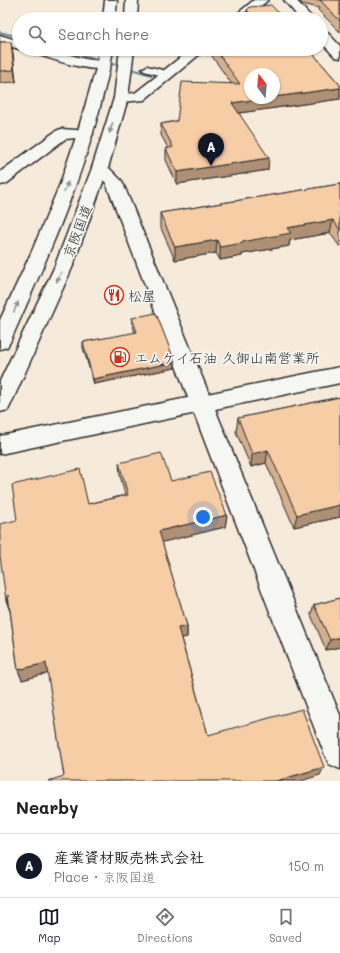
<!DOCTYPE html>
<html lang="en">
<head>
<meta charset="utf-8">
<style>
  :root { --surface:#fff; --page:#f6f6f6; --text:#202124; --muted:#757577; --line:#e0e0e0; --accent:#111827 }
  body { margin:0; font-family:Mali,"Klee One",sans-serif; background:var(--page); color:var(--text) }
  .compass { position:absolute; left:244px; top:68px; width:36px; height:36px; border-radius:50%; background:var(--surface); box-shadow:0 1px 3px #0004; rotate:344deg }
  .you { position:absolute; left:203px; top:517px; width:14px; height:14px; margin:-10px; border:3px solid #fff; border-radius:50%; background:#1a73e8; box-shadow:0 0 0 6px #1a73e833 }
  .badge { display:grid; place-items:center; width:26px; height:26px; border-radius:50%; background:var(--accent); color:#fff; font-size:13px; font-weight:700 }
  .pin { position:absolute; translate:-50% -33px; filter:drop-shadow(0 1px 2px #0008) }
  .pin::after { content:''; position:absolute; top:21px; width:14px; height:12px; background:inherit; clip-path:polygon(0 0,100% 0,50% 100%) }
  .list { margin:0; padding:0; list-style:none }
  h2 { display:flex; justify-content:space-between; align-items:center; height:52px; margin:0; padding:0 16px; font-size:17px }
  h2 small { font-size:13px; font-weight:400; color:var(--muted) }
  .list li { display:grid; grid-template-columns:26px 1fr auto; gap:12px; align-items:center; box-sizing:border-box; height:64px; padding:0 16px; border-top:1px solid var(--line) }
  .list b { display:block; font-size:15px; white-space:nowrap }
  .list p { margin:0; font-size:13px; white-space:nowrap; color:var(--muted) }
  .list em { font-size:13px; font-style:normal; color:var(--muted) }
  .icon { flex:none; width:22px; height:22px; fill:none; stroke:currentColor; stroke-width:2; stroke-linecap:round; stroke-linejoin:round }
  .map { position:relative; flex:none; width:340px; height:781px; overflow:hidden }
  .search { position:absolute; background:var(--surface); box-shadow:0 1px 3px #0004; left:12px; right:12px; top:12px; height:44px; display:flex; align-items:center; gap:10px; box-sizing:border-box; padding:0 14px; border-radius:22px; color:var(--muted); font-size:15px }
  .sheet { height:116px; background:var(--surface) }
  nav { display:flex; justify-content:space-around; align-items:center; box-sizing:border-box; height:56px; border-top:1px solid var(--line); background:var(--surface); font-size:11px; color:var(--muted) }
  nav a { display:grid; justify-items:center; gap:2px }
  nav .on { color:var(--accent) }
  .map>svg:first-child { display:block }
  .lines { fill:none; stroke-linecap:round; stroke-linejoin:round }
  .stream { fill:#64879d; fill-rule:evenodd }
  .service-casing { stroke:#2b2b2b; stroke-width:3 }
  .minor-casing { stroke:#2b2b2b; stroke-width:3 }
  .tertiary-casing { stroke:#2b2b2b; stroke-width:3 }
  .trunk-casing { stroke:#2b2b2b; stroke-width:3 }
  .service { fill:#f6f6f2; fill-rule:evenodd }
  .minor { fill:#f6f6f2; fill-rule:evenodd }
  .tertiary { fill:#f6f6f2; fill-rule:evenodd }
  .trunk { fill:#f6f6f2; fill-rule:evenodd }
  .wall { fill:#d4b08f; stroke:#2b2b2b }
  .shaded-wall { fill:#ad9074; stroke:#2b2b2b }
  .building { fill:#f7cda6; stroke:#2b2b2b }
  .oneway { fill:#90908e }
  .labels { text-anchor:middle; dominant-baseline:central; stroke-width:3.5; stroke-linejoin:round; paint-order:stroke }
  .street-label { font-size:14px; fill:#2b2b2b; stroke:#f6f6f2 }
  .poi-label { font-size:14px; fill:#2b2b2b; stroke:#f6f6f2; text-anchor:start }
</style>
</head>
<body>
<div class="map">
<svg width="340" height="781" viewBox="0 0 340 781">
  <rect width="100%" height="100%" fill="#f6eadb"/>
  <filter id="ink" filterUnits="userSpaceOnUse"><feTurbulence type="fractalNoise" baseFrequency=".025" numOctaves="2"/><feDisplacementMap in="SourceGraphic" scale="8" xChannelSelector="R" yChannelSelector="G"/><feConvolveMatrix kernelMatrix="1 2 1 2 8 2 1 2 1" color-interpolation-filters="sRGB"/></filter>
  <g filter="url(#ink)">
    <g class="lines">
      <path class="stream" d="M0,31l19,5v2l-19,-5z
        M59,49h7l90,26 -5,1z"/>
      <defs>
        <path id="service" d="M77,49h12v1l-4,3 -7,-2z
          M147,66l23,6 2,2 -5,3 -23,-6 -2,-2z"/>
        <path id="minor" d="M254,0h14l-23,19h-14z
          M284,0h12l17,19h-13z
          M321,30l5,1 14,15v12l-5,-1 -14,-15z
          M0,35l19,6v8l-19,-6z
          M27,49h22l36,10 24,3 2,3 -2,3c-22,5 -58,-10 -80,-16z
          M191,49h15l-62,51 -23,2 -5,-1 -2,-3 2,-3 19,-2z
          M61,129l29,2 3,3 -3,3 -25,2 -59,45 -6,1v-13l56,-41z
          M100,163l6,2 16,16 218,534v54l-11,-5 -5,-11 -218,-570 -14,-15 2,-3z"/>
        <path id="tertiary" d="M340,367v16l-340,71v-18z"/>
        <path id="trunk" d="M105,0h12l-2,19h-12z
          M126,0h12l-1,19h-12z
          M99,49h14c-3,21 -9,42 -14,62 -21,80 -56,156 -89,231l-3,5 -7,2v-29l32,-69 28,-67 17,-50 20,-69z
          M120,49h14l-6,49 -20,70 -36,100 -61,136 -3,6 -8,2v-31l54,-113 38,-100 22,-70z"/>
      </defs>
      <use href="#service" class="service-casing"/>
      <use href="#minor" class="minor-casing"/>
      <use href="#tertiary" class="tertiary-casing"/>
      <use href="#trunk" class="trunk-casing"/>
      <use href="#service" class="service"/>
      <use href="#minor" class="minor"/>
      <use href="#tertiary" class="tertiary"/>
      <use href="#trunk" class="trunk"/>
    </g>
    <path class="wall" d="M298,0h42v32l-22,-22 1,-2 -17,-4z
      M247,10l37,9h-43v-6h5z
      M0,42h11l5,40 -16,1z
      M209,49h100l31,36v14l-101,14 29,57 -91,14 -11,-24v-11l2,-1 -7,-13v-11l16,-3 54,-38 -22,-31z
      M340,184v63l-10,-14 -40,7 -1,6 -47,8v2l-22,4 -4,-7 -41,7 -15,-34v-13z
      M132,318l43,44v6l-81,16 -11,-36v-6l52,-9 -3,-10z
      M340,397v120l-46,10 -28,-64 -15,4 -15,-35 2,-14z
      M119,463l52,18 56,34 -2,12 -63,15 25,84v11l-6,1 27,97 112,40 -256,1 -16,-103 -26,7 -4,-10 -8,-59 -4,-11 82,-96 37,-9 -5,-20z
      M340,598v49l-14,3 -15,-35 3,-10z"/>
    <path class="shaded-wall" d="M11,42l2,11 3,29 -2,-12z
      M340,88v11l-108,15v-11l34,-5h8v-1z
      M269,158l-1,12 -91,14v-12z
      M333,220l-3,13 -40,7 -1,6 -47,8v2l-22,4v-13l22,-5 45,-14z
      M217,240l-1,13 -41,7v-13z
      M175,362v6l-81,16 -1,-5z
      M268,450l-2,13 -15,4 1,-13z
      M340,505v12l-46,10 3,-12z
      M227,515l-2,12 -66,16v-12z
      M8,595l2,16 -4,-11z
      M187,626v11l-9,2v-11z
      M340,637v10l-14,3 4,-10z
      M46,663l3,10 -27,7 -4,-10z
      M324,767l-4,8 -19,6h-25z"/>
    <path class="building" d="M320,0h20v21z
      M271,5l13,14h-41h3l-5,-6 8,-1 -2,-2 3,-3z
      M0,42h11l3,28 -14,1z
      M215,49h94l31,36v3l-66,9v-23h-24v24h16l-34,5 37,55 -92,14 -11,-23 7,-2 -12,-23 16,-3 5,-39 58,2z
      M340,184v46l-7,-10 -46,8 4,5 -49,9 1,1 -23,4 -3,-7 -42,7 -15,-34z
      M156,313l19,49 -82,17 -10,-37 54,-10 -5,-14z
      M340,397v108l-43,10 -29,-65 -16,4 -14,-36z
      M161,453l10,28 39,-9 17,43 -68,16 28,95 -9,2 30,107 94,-26 22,58 -48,14h-228l16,-5 -18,-113 -28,7 -10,-75 -2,5 -6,-44v-32l17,-4 -5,-35 68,-16 8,35 40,-9 -9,-32z
      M340,598v39l-10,3 -16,-35z"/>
    <defs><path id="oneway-solid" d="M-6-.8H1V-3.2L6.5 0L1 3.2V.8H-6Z"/></defs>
    <g class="oneway">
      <use href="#oneway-solid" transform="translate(111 128) rotate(107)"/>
      <use href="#oneway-solid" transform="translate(66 187) rotate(-69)"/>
      <use href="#oneway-solid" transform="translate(59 277) rotate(115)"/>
      <use href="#oneway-solid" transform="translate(16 307) rotate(-66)"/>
    </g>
  </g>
  <defs>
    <symbol id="restaurant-ring" viewBox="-11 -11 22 22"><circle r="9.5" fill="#f6f6f2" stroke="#c8321e" stroke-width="1.5"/><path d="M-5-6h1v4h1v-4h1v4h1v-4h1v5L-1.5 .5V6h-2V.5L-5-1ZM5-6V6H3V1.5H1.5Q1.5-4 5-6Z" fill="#c8321e"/></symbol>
    <symbol id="fuel-ring" viewBox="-11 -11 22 22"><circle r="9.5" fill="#f6f6f2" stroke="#c8321e" stroke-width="1.5"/><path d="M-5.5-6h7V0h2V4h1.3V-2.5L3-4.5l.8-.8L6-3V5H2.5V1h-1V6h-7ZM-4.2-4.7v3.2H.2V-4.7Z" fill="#c8321e"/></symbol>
  </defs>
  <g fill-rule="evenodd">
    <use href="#restaurant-ring" x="103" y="284" width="22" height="22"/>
    <use href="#fuel-ring" x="109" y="346" width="22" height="22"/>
  </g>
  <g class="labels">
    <g class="street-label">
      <text transform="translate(77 231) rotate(-69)">京阪国道</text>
    </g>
    <g class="poi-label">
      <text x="128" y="295">松屋</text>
      <text x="134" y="357">エムケイ石油 久御山南営業所</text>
    </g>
  </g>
</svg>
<svg class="compass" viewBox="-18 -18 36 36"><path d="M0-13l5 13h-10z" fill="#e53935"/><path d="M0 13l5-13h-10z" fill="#757577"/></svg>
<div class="you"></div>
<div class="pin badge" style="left:211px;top:166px">A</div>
<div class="search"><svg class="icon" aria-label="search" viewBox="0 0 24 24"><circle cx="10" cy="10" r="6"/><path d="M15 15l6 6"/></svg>Search here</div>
</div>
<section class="sheet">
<h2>Nearby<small></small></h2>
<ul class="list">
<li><span class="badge">A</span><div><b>産業資材販売株式会社</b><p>Place · 京阪国道</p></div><em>150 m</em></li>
</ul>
</section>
<nav>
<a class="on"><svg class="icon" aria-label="map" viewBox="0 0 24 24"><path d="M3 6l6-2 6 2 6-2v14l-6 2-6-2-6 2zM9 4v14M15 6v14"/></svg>Map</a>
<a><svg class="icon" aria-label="directions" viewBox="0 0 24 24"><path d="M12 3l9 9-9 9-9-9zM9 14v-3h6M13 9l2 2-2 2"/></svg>Directions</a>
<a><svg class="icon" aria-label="saved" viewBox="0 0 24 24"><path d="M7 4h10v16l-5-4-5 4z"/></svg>Saved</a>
</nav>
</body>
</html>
